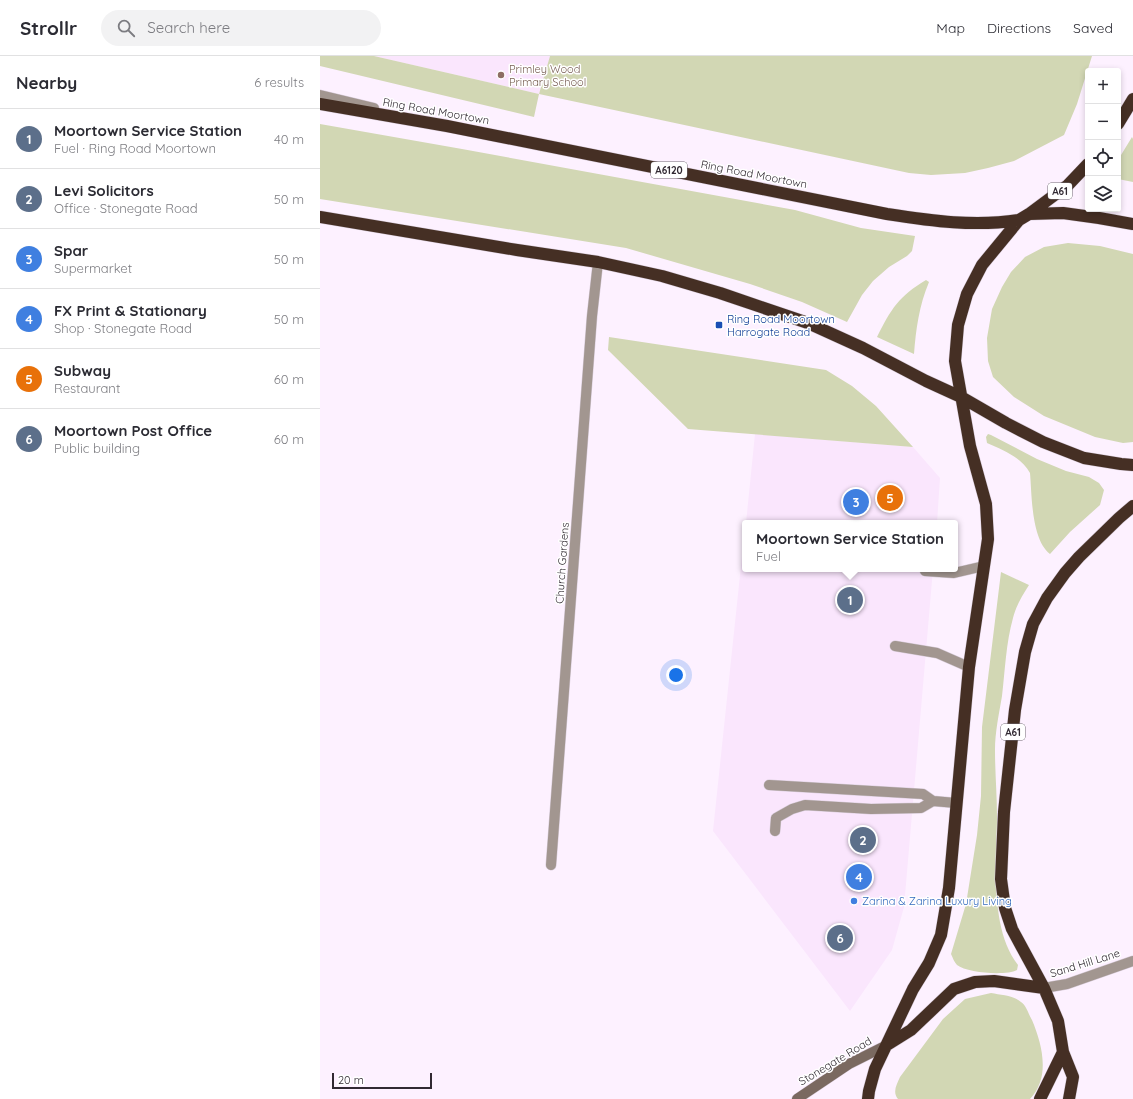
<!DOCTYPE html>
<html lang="en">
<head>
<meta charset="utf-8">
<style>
  :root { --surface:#fff; --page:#f2f2f3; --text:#2b2b33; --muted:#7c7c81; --line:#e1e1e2; --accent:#b45309 }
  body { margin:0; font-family:Quicksand,sans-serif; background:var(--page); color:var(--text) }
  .controls { position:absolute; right:12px; top:12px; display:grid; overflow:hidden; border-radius:4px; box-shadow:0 2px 6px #0003 }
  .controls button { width:36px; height:36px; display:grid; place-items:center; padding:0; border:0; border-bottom:1px solid var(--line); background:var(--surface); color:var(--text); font:20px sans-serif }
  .scale { position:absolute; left:12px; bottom:10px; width:100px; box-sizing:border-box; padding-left:4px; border:2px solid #312932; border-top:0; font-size:11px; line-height:14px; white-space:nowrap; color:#312932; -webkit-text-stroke:3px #fff; paint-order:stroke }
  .you { position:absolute; left:356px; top:619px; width:14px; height:14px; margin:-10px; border:3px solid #fff; border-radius:50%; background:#1a73e8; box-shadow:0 0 0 6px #1a73e833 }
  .badge { display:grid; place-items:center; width:26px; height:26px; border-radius:50%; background:var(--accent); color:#fff; font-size:13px; font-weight:700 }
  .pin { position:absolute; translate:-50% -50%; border:2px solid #fff; box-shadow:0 1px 4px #0006 }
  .popup { position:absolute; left:422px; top:464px; width:216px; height:52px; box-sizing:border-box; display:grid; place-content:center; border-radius:4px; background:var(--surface); filter:drop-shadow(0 1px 3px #0005); font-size:13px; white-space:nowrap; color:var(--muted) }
  .popup b { font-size:15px; color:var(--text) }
  .popup::after { content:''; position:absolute; left:50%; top:100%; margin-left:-8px; border:8px solid transparent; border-top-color:var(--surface) }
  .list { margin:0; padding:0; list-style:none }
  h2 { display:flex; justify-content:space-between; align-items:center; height:52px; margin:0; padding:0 16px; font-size:17px }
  h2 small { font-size:13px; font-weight:400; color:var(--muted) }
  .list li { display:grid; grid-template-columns:26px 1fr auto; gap:12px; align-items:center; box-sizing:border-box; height:60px; padding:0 16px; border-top:1px solid var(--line) }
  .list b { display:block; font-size:15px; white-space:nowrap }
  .list p { margin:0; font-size:13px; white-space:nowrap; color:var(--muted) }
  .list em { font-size:13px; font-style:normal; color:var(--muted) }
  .icon { flex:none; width:22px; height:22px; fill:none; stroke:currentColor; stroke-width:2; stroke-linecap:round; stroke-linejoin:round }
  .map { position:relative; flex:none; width:813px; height:1043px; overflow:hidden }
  header { display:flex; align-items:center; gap:24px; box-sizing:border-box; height:56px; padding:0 20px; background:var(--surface); border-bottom:1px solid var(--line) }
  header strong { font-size:19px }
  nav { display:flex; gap:22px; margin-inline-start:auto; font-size:14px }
  .search { width:280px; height:36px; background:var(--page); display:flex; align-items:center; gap:10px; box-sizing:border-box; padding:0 14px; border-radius:22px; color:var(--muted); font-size:15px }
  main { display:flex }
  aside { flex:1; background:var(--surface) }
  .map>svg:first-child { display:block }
  .built { fill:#fae6fd }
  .green { fill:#d2d7b4 }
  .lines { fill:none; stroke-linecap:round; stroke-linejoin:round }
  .lane-casing { stroke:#d8cdda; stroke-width:11 }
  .street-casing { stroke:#d8cdda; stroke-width:11 }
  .secondary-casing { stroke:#d8cdda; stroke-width:11 }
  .highway-casing { stroke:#d8cdda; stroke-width:13 }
  .lane { stroke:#a29690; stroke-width:10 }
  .street { stroke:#a29690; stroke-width:10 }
  .secondary { stroke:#7a6960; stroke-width:10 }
  .highway { stroke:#452f24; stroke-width:12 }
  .education-dot { fill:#8d6e63; stroke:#fff; stroke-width:1.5 }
  .transit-dot { fill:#1a4fb4; stroke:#fff; stroke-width:1.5 }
  .shop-dot { fill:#3f7fe0; stroke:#fff; stroke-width:1.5 }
  .labels { text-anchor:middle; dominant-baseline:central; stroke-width:3; stroke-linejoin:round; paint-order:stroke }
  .shield { fill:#fff; stroke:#6f6970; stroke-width:1 }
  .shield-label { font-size:10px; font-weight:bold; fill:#312932 }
  .education-label { font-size:11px; fill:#785e54; stroke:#fff; text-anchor:start }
  .street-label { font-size:11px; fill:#312932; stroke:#fff }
  .transit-label { font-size:11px; fill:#164399; stroke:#fff; text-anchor:start }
  .shop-label { font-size:11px; fill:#366cbe; stroke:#fff; text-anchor:start }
</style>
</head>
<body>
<header>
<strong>Strollr</strong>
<div class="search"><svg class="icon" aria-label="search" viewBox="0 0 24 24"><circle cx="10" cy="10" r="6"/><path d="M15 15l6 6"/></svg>Search here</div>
<nav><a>Map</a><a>Directions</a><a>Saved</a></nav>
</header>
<main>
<aside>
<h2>Nearby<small>6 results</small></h2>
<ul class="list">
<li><span class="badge" style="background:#5c6f8a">1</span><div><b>Moortown Service Station</b><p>Fuel · Ring Road Moortown</p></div><em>40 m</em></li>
<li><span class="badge" style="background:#5c6f8a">2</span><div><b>Levi Solicitors</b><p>Office · Stonegate Road</p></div><em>50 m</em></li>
<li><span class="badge" style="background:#3f7fe0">3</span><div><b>Spar</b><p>Supermarket</p></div><em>50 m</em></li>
<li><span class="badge" style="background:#3f7fe0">4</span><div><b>FX Print &amp; Stationary</b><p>Shop · Stonegate Road</p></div><em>50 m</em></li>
<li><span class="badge" style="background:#e8710a">5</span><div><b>Subway</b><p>Restaurant</p></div><em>60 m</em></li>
<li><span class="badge" style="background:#5c6f8a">6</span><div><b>Moortown Post Office</b><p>Public building</p></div><em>60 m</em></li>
</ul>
</aside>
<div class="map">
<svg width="813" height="1043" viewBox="0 0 813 1043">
  <rect width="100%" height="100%" fill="#fdf1ff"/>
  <path class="built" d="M54,0h176l-11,38z
    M435,378l158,13 27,31 -3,45h-191z
    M425,472v41h188l-29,338 -12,43 -42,61 -137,-180z"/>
  <path class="green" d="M0,0h54l165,38 11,-38h542l-15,48 -13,31 -50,26 -26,7 -23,5 -34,2 -22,-2 -370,-79 -5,23 -214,-51z
    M0,68l142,25 333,61 66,18 54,8 -3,15 -5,5 -18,11 -16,14 -11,14 -15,27 -45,-20 -52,-18 -124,-36 -306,-49z
    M812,81l1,2v43l-15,-3v-19z
    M748,187l32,3 33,8v188l-10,1 -28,-6 -51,-21 -30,-19 -21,-20 -5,-16 -1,-23 5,-29 10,-22 9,-15 14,-15 19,-10z
    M606,224l3,2c-10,24 -13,47 -15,72l-37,-17c14,-28 22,-41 49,-57z
    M289,281l217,33 26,16 24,20 37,41 -225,-18 -80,-79z
    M668,378l3,1 46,24 29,12 23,6 10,6 5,7 -4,15 -30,27 -20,22c-19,-15 -18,-59 -20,-81 -9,-16 -27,-23 -43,-30l-1,-6z
    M681,516l28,13c-7,11 -13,21 -16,33 -7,25 -8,52 -11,78 -3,18 -7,36 -7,54 0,23 2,45 2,67 0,44 -8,111 21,148l-1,5c-11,6 -50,3 -60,-5 -3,-3 -4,-7 -6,-11l15,-50 11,-69 4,-39 1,-69z
    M671,937c10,2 22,2 30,9 5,3 8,13 11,18 10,24 19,57 -2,79h-132c-6,-7 -1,-15 2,-22l43,-58 22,-20z"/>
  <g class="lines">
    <defs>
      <path id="lane" d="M605,515l29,2 30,-7
        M575,590l42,7 32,14
        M449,729l154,9 10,7 23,2
        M455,775l1,-13 16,-9 13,-4 66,4 50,-1 12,-7"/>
      <path id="street" d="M0,39l54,13
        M231,809l41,-549 6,-54
        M724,932l23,-4 66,-23"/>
      <path id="secondary" d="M477,1043l52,-35 38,-19"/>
      <path id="highway" d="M0,48l127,22 440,88c45,7 88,13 132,6
        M798,68l15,-25
        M709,158l39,-29 20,-21
        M0,161l197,33 81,12 64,14 58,17 88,30 55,25 63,33 35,16 45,26 37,19 41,16 37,6 12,1
        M567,989l24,-15 43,-41 21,-7 19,-1 50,7
        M548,1043l1,-8 6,-22 38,-80 16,-26 12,-28 8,-47 20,-221 19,-128 -2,-35 -16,-58 -15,-85 3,-36 9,-31 15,-29 37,-45 10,-6 34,-1 36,5 34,6
        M720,1043l23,-47
        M749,1043l4,-22 -10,-25 -5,-31 -14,-33 -32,-59 -7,-21 -4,-29 3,-67 11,-102 10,-58 8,-28 14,-26 18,-25 14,-16 40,-39 14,-12"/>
    </defs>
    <use href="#lane" class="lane-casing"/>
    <use href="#street" class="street-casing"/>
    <use href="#secondary" class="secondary-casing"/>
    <use href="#highway" class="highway-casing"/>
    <use href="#lane" class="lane"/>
    <use href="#street" class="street"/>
    <use href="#secondary" class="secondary"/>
    <use href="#highway" class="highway"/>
  </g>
  <circle class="education-dot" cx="181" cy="19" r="4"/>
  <rect class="transit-dot" x="395" y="265" width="8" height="8" rx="2"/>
  <circle class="shop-dot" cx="534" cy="845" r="4"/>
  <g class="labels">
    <g class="shield">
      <rect x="331" y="106" width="36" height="16" rx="3"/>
      <rect x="728" y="127" width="24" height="16" rx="3"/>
      <rect x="681" y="668" width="24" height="16" rx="3"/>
    </g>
    <g class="shield-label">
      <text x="349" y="114">A6120</text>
      <text x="740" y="135">A61</text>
      <text x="693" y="676">A61</text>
    </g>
    <g class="education-label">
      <text x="189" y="13">Primley Wood<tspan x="189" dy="13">Primary School</tspan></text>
    </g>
    <g class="street-label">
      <text transform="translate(116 55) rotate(10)">Ring Road Moortown</text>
      <text transform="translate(434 118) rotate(11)">Ring Road Moortown</text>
      <text transform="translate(242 507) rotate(-86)">Church Gardens</text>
      <text transform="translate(765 907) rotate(-17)">Sand Hill Lane</text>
      <text transform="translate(515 1005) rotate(-31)">Stonegate Road</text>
    </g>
    <g class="transit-label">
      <text x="407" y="263">Ring Road Moortown<tspan x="407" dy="13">Harrogate Road</tspan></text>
    </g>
    <g class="shop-label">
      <text x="542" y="845">Zarina &amp; Zarina Luxury Living</text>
    </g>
  </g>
</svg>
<div class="controls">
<button>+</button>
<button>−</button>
<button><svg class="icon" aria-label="locate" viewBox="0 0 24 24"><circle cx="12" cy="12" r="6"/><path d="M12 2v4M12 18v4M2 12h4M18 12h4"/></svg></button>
<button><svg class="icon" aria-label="layers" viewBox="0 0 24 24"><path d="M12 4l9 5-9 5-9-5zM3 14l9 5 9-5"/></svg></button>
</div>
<div class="scale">20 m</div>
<div class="you"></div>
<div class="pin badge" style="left:530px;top:544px;background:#5c6f8a">1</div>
<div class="popup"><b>Moortown Service Station</b>Fuel</div>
<div class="pin badge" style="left:543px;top:784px;background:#5c6f8a">2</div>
<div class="pin badge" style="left:536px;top:446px;background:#3f7fe0">3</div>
<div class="pin badge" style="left:539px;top:821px;background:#3f7fe0">4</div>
<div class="pin badge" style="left:570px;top:442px;background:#e8710a">5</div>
<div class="pin badge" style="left:520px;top:882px;background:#5c6f8a">6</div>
</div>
</main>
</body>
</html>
